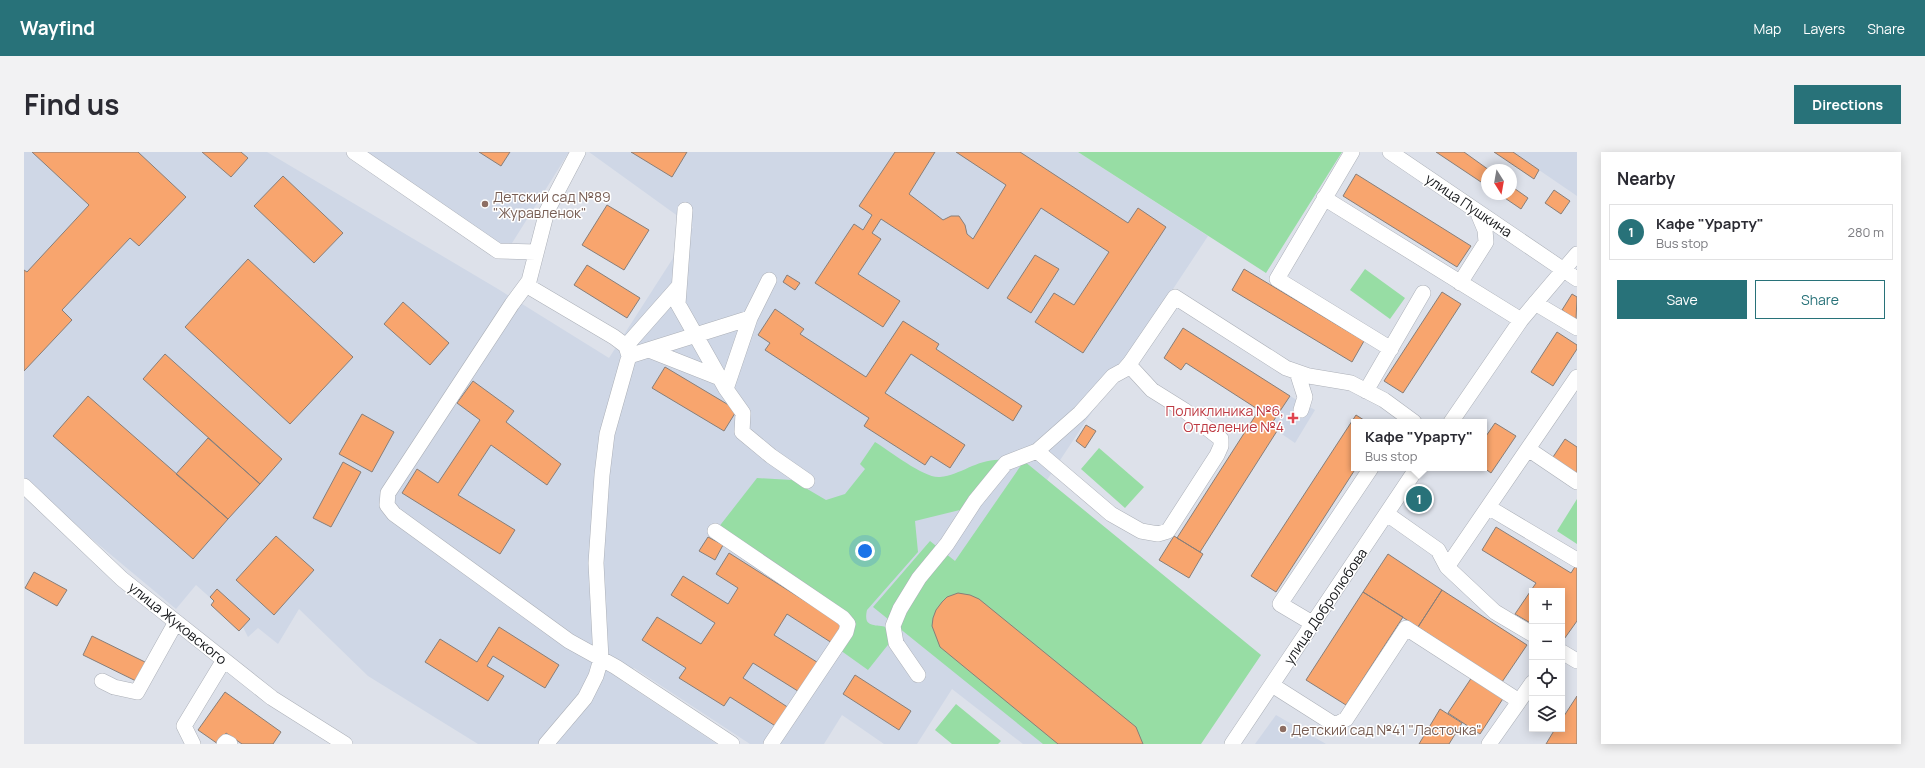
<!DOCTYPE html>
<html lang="en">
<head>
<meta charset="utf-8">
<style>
  :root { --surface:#fff; --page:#f2f2f3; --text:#2b2b33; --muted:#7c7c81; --line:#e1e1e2; --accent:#287279 }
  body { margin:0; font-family:Manrope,sans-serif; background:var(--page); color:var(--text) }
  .controls { position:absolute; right:12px; bottom:12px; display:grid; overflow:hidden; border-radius:0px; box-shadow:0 2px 10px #0003 }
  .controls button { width:36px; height:36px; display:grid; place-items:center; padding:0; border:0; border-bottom:1px solid var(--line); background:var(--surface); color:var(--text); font:20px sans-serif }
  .compass { position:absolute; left:1457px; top:12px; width:36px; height:36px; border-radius:50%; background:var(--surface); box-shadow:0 2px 10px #0003; rotate:169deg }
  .you { position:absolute; left:841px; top:399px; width:14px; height:14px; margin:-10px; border:3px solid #fff; border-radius:50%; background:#1a73e8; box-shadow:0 0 0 6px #1a73e833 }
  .badge { display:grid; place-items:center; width:26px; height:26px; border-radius:50%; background:var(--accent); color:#fff; font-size:13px; font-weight:700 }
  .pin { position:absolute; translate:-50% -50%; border:2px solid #fff; box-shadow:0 1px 4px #0006 }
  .popup { position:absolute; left:1327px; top:267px; width:136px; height:52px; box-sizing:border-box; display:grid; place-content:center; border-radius:0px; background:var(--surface); filter:drop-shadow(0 1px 3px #0005); font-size:13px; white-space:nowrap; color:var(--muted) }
  .popup b { font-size:15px; color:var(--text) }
  .popup::after { content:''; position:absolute; left:50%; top:100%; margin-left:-8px; border:8px solid transparent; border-top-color:var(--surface) }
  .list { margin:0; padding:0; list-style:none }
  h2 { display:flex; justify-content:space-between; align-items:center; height:52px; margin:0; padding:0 16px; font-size:17px }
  h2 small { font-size:13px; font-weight:400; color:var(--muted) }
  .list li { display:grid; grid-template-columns:26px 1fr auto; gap:12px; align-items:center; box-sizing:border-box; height:56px; margin:0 8px 8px; padding:0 8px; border:1px solid var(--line); border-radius:0px }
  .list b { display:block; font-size:15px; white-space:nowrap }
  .list p { margin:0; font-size:13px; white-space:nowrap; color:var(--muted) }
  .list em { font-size:13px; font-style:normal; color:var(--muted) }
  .actions { display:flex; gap:8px; padding:12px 16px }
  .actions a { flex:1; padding:9px 0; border:1px solid var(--accent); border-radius:0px; text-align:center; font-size:14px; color:var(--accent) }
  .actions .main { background:var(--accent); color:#fff }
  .icon { flex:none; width:22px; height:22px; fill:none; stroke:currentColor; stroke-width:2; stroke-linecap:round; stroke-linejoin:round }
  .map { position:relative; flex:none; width:1553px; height:592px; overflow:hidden; border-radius:0px }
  header { display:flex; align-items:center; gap:24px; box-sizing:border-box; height:56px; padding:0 20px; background:var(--accent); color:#fff }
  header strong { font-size:19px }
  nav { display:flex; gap:22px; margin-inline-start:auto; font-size:14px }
  .intro { display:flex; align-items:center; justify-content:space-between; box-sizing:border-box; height:96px; padding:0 24px }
  h1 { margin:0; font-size:28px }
  .button { padding:10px 18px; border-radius:0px; background:var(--accent); color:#fff; font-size:14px; font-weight:700 }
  main { display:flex; gap:24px; padding:0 24px }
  aside { flex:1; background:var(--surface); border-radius:0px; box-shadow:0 2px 10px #0003 }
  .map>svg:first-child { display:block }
  .built { fill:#cfd7e6 }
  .green { fill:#97dda4 }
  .building { fill:#f8a56e; stroke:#877e79 }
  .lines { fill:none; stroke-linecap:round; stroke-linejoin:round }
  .minor-casing { stroke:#acb0b8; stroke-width:16 }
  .minor { stroke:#fff; stroke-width:15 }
  .education-dot { fill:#8d6e63; stroke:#fff; stroke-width:1.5 }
  .health-dot { fill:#e0444e; stroke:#fff; stroke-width:1.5 }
  .labels { text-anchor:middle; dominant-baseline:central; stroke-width:3; stroke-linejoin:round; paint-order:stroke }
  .education-label { font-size:14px; fill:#785e54; stroke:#fff; text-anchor:start }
  .street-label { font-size:14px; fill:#141619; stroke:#fff }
  .health-label { font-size:14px; fill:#be3a42; stroke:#fff; text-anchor:end }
</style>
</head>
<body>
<header>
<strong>Wayfind</strong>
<nav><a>Map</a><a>Layers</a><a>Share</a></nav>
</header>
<div class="intro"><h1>Find us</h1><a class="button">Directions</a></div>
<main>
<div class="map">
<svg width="1553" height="592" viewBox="0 0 1553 592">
  <rect width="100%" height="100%" fill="#dde1ea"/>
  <path class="built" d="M0,0h243l231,137 111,69 84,-131 -104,-75h489l130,84 -161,244 214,175 -62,89h-176l-71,-55 -35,55h-33l-42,-29 -18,29h-74l-116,-76 -12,13 95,63h-239l-110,-68 -69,-67 -21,35 -20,-16 -10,9 -5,-10 -47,-42 -20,24 -84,-70 -68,-61z
    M339,0h206l-62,99z
    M1489,0h64v44l-38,-26z
    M1266,244l25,14 -20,33 -25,-17z
    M1252,563l50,29h-71z"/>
  <path class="green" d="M1054,0h264l-76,121z
    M1341,117l40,29 -15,21 -40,-29z
    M851,290c15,9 50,37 65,35 22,-2 38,-19 63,-17l-35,48 -53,13 3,31 -51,58c-4,18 7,14 20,17l4,14 -23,29 -28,-20 8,-12 -130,-110 39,-50 35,2 34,20 19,-6 20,-25 -5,-5z
    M1075,296l45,39 -19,21 -44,-39z
    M1000,309l237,194 -60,89h-158l-170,-137 57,-66 25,20z
    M1553,347v45l-20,-13z
    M932,552l45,37 -3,3h-46l-17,-14z"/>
  <path class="building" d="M8,0h106l48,45 -47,49 -9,-8 -68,72 10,10 -48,51v-101l3,2 62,-67z
    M178,0h39l7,6 -17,19z
    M455,0h31l-9,14z
    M607,0h56l-15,25z
    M871,0h40l-26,42 34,26 8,-4h8l6,9 2,9 6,5 33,-54 -50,-33h64l108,71 10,-15 28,19 -83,126 -48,-31 19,-29 20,12 35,-53 -68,-44 -53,81 -107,-70 -9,14 9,6 -23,35 42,27 -17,26 -68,-44 39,-59 9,6 9,-15 -13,-9z
    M1412,0h28l25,18h-2v16z
    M1470,0h19l26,18 -5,9z
    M1332,22l115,72 -14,21 -114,-71z
    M259,24l60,57 -29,30 -60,-57z
    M1487,34l17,12 -7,11 -22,-15h12z
    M1530,38l16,11 -9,13 -16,-11z
    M583,53l42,25 -25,40 -42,-25z
    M1011,103l24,14 -28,44 -24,-15z
    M224,107l105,98 -63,67 -105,-97z
    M563,113l53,33 -13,20 -53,-33z
    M1220,117l120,72 -12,21 -120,-72z
    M763,123l13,8 -5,7 -12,-8z
    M1418,140l19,12 -58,89 -19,-12z
    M1548,142l5,3 -1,23 -14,-10z
    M379,150l46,41 -19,22 -46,-41z
    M751,157l29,20 -4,5 66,43 37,-56 36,23 -3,5 86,57 -9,15 -102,-67 -26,39 80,52 -15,23 -19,-12 -6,9 -61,-39 5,-8 -104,-68 5,-7 -12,-8z
    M1159,176l107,68 -20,30 7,5 -77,121 -23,-14 82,-128 -73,-47 -5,7 -17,-12z
    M1533,180l20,13v4l-24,37 -22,-14z
    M141,202l117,105 -22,25 -117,-105z
    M641,215l72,43 -13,21 -72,-43z
    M449,229l41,30 -8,11 55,42 -14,21 -56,-40 -33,50 57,35 -15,24 -98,-61 15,-24 21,14 42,-63 -23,-17z
    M64,244l140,123 -35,40 -140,-123z
    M338,262l32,18 -22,40 -33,-18z
    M1332,263l11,7h-13v46h2l-80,124 -25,-16z
    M1471,271l21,13 -25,37 -7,-5v-29z
    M1062,273l10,6 -11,17 -9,-7z
    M184,286l52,46 -32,35 -52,-45z
    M1541,287l12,8v30l-26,-17z
    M319,310l18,10 -30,55 -18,-9z
    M1472,375l75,46 5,-8 1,1v55l-15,21v-51h-30v33l-17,-10 21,-31 -54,-33z
    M252,384l38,34 -40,45 -38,-35z
    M1150,384l29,18 -14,24 -30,-18z
    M684,385l15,8 -8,15 -16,-9z
    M705,401l114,72 -11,18 -45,-29 -13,21 46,29 -19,29 -48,-30 -10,15 46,30 -12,19 -47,-30 -6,9 -45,-28 7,-10 -44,-28 15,-23 44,27 14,-21 -44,-28 12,-19 45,28 10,-16 -22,-14z
    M1364,402l54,36 -24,37 -55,-35z
    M10,420l33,18 -10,16 -32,-18z
    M193,437l33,30 -11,12 -28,-26 3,-4 -4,-4z
    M1418,438l85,55 -25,37 -84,-55z
    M1339,440l40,25 -57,88 -40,-25z
    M934,441l12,2 9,4 157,128 7,17h-85l-118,-97 -8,-21 1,-8 3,-8 6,-8 5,-5z
    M475,475l60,38 -14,23 -52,-32 -6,10 17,10 -16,25 -63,-39 15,-23 37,23z
    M68,484l55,27 -9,19 -55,-27z
    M1450,522l32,20 -26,40 -32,-21z
    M831,523l56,36 -12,19 -56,-36z
    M201,540l56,40 -8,12h-31l-16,-11 -8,11 -20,-14z
    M1553,544v48h-31l9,-15h7v-10z
    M1416,557l22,14 -13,21h-30z"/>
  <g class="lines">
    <defs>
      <path id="minor" d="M330,0l144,99 38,1
        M554,0l-31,59 -18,70 -17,23 -124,189 -1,12 7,9 175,127 47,26 116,77
        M1328,0l-75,127 114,70
        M1366,0l187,127
        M1300,46l197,122
        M661,58l-7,94 48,85 17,24 -1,19 29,24 36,25
        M1436,131l26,-41 -1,-12 -8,-19
        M502,133l88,52 12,9 3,10 -22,78 -5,41 -6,88 5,96 -5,17 -11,22 -39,46
        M1511,151l42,25
        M602,194l53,-60
        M625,198l71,28
        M605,204l121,-38 19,-38
        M1273,220l8,25 -4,13
        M702,237l24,-71
        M1342,239l57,-98
        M1427,270l70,-102 56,-66
        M1504,297l49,33
        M1013,299l74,63 30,17 17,3 10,-3 49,-76 4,-9v-7l-37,-29 -32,-20 -23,-25
        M0,334l98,93 150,119 73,46
        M1464,355l89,53
        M1363,362l51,36 9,17 48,45 37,22
        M691,379l128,87 5,6 -2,8 -75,112
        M1423,415l130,-190
        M1288,471l-32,-19 91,-136
        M1538,500l15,9
        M894,523l-22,-32 -3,-17 7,-17 19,-31 28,-34 28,-43 31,-38 31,-12 43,-38 33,-37 11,-6 6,-7 45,-66 111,71 23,8 42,7 33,17 30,22
        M78,529l12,6 23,5 39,-70
        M1248,533l63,40 11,-6 60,-91 113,73
        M169,592l-9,-18 40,-66
        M200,592l2,-2 4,2
        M1208,592l185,-276
        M1465,592l43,-61"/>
    </defs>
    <use href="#minor" class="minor-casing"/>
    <use href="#minor" class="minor"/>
  </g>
  <g class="education-dot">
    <circle cx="461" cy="52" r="4"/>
    <circle cx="1259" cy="577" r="4"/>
  </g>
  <path class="health-dot" d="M1267 260h4v4h4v4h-4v4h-4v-4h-4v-4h4z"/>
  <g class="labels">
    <g class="education-label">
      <text x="469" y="44">Детский сад №89<tspan x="469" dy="16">"Журавленок"</tspan></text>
      <text x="1267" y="577">Детский сад №41 "Ласточка"</text>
    </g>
    <g class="street-label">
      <text transform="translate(1445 53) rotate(34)">улица Пушкина</text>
      <text transform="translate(1301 454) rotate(-56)">улица Добролюбова</text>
      <text transform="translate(154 471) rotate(39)">улица Жуковского</text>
    </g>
    <g class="health-label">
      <text x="1260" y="258">Поликлиника №6,<tspan x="1260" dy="16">Отделение №4</tspan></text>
    </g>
  </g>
</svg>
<div class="controls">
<button>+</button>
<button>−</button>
<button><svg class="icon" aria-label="locate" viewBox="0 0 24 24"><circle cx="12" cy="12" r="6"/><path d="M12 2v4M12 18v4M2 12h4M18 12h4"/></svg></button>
<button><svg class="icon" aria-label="layers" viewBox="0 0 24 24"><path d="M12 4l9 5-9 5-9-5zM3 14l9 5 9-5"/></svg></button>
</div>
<svg class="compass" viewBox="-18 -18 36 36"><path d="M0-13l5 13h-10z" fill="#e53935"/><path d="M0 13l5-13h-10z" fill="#7c7c81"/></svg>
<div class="you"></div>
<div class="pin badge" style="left:1395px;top:347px">1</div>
<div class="popup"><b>Кафе &quot;Урарту&quot;</b>Bus stop</div>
</div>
<aside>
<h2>Nearby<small></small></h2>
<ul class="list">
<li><span class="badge">1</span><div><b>Кафе &quot;Урарту&quot;</b><p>Bus stop</p></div><em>280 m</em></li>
</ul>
<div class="actions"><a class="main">Save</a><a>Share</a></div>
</aside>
</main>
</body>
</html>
